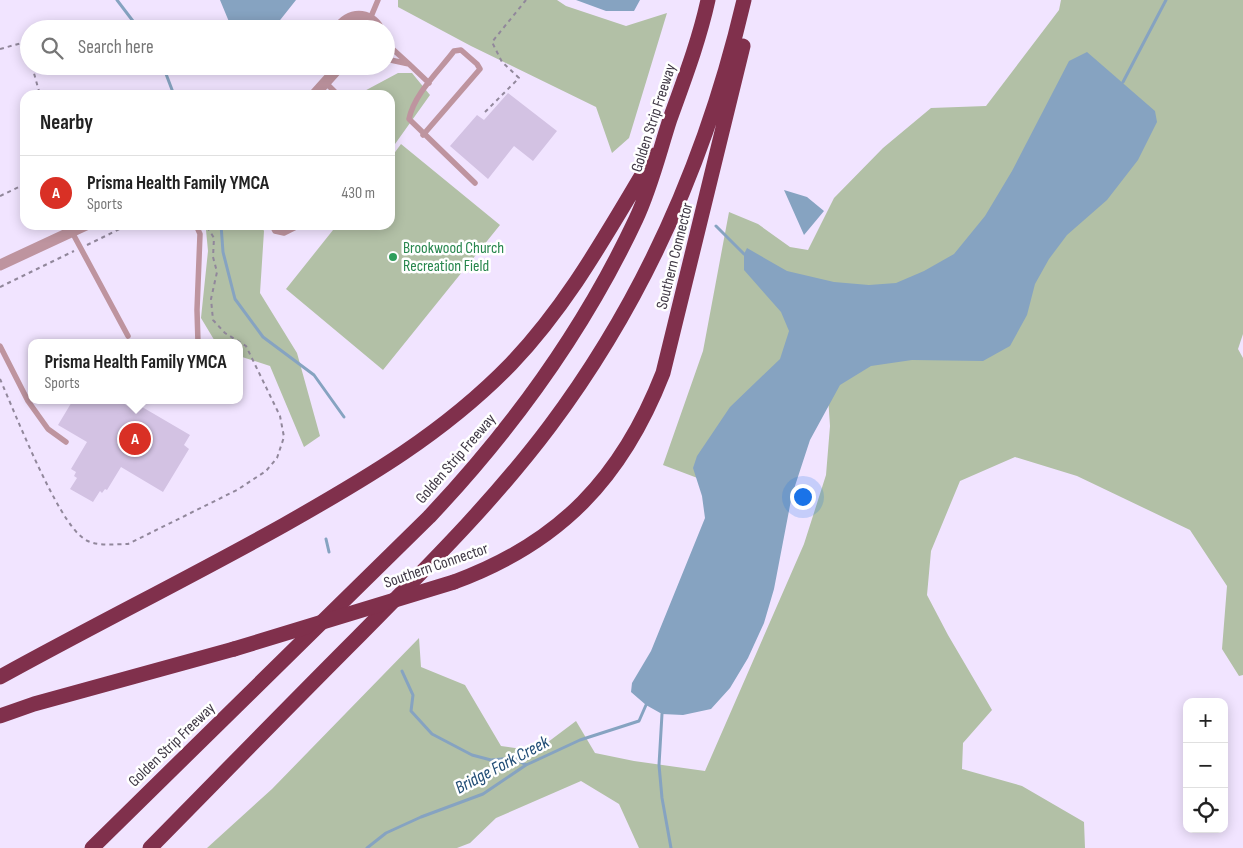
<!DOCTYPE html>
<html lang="en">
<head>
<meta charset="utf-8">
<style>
  :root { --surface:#fff; --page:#f6f6f6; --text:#222; --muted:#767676; --line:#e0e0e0; --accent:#d93025 }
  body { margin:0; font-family:"Sofia Sans Condensed",sans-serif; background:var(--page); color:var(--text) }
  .controls { position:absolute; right:15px; bottom:15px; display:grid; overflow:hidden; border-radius:10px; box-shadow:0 2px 12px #0003 }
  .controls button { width:45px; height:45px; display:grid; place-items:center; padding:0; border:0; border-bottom:1px solid var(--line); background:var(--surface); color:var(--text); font:25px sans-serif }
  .you { position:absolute; left:802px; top:496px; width:18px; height:18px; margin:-12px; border:4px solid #fff; border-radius:50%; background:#1a73e8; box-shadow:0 0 0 8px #1a73e833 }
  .badge { display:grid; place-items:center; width:32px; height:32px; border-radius:50%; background:var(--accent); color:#fff; font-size:16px; font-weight:700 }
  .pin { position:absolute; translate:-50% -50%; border:2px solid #fff; box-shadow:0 1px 5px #0006 }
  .popup { position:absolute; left:28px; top:339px; width:215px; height:65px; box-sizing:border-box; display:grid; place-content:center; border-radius:10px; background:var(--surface); filter:drop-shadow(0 1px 4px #0005); font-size:16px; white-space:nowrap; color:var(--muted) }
  .popup b { font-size:19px; color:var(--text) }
  .popup::after { content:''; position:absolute; left:50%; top:100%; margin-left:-10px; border:10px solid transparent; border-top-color:var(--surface) }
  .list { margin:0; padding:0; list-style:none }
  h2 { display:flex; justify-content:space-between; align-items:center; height:65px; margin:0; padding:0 20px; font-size:21px }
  h2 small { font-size:16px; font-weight:400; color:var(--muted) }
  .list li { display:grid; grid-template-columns:32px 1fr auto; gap:15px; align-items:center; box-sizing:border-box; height:75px; padding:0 20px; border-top:1px solid var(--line) }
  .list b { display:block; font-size:19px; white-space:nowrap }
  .list p { margin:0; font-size:16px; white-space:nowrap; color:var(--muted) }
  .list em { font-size:16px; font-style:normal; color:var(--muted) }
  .icon { flex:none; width:28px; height:28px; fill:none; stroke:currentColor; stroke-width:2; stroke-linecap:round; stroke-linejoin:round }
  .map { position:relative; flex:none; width:1243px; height:848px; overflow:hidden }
  .search { position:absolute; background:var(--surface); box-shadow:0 2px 12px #0003; left:20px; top:20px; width:375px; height:55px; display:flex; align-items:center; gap:12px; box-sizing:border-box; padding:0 18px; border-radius:28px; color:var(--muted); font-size:19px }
  .panel { position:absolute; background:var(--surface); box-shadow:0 2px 12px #0003; left:20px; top:90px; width:375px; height:140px; border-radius:15px }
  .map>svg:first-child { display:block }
  .green { fill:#b2c0a6 }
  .water { fill:#86a3c1 }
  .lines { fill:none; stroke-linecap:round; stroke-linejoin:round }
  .stream { stroke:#86a3c1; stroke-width:3 }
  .building { fill:#d3c2e3 }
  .path { stroke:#91879b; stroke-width:2; stroke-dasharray:4 4; stroke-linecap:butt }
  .lane { stroke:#be949f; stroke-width:5.5 }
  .street { stroke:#be949f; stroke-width:11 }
  .highway { stroke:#80304c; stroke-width:15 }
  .highway-bridge { stroke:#80304c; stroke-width:15 }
  .leisure-dot { fill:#2e9e5b; stroke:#fff; stroke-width:2 }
  .labels { text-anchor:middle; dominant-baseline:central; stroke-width:5; stroke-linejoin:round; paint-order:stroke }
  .street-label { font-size:16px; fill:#403946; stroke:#fff }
  .leisure-label { font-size:16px; fill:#27864d; stroke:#fff; text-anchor:start }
  .water-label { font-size:18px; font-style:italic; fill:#214d76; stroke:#fff }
</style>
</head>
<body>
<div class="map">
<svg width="1243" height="848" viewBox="0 0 1243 848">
  <rect width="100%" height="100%" fill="#f1e4ff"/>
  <path class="green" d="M398,0h159l9,6 60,20 41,-13 -38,125 -17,15 -16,-46 -125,-61 -73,-39z
    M1061,0h182v334l-5,15 5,9v317l-4,1 -17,-27 5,-63 -37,-56 -113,-54 -62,-19 -55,24 -29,70 -4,44 21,40 44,75 -29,33 -1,26 60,17 62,36 1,26h-446l-20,-44 -38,-23 -85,37 -26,25 -13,5h-250l65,-59 147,-151 2,29 44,18 36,61 35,5 40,-30 19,32 39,8 71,10 99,-227 22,-69 4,-49 -2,-30 -112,89 -53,-20 40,-114 26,-139 29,12 32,23 18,3 26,-52 49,-50 48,-40 55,-2 73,-96z
    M398,73h14l18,22 -40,56v-56h-33z
    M401,144l99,81 -117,145 -97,-81 51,-64h53v-66z
    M203,225h58l3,6 -4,62 37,60 23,83 -16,11 -34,-81 -31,-10v-13h-23l-15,-25 7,-67 -2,-21z"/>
  <path class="water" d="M220,0h76l-23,29h-41z
    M576,0h64l-6,11h-28z
    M1087,52l68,59 2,11 -19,38 -31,40 -40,35 -18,24 -14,25 -8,31 -17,31 -27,15 -71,-1 -41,6 -31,19 -30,55 -18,55 -18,94 -10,34 -16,35 -18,30 -19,21 -28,6 -21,-1 -16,-9 -15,-13 1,-9 19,-32 54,-133 -3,-22 -9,-28 4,-12 33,-49 50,-48 9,-28 -8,-19 -37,-42v-16l3,-6 40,23 47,11 35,3 27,-2 28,-12 30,-17 31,-38 27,-45 57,-110z
    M784,190l23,7 17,14 -20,24z"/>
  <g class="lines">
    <path class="stream" d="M117,0l22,29
      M163,66l11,29
      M1123,82l43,-82
      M221,225l2,27 12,47 28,38 51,38 30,42
      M716,226l28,28
      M326,539l3,13
      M402,671l11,24 -2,16 21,23 40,21 19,5 23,-2 12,7
      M662,714l-3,51 3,33 9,50
      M367,848l19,-15 35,-16 62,-23 43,-29 54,-25 59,-19 7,-16"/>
  </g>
  <path class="building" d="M508,93l49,38 -24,30 -19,-15 -26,33 -38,-33 27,-31 7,5z
    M73,400h45l16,10 3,-6 53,31 -6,10 5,4 -26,43 -42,-25 -14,23 -2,-1 -3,4 -2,-2 -7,11 -23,-13 7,-11 -3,-2 2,-4 -5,-3 16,-27 -29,-17z"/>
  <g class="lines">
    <path class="path" d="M0,49l29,-8
      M32,66l8,29
      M485,112l34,-34 -17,-16 -10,-20 34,-42
      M0,196l25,-12
      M87,245l41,-20
      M0,287l74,-36
      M0,379c15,34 57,141 83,159 11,9 31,6 45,6l109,-54 29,-19 11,-13 7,-21 -4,-21 -34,-70 -21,-13 -12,-13 -2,-21 6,-27 -4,-15 1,-19 -8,-13"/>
    <path class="lane" d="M370,19l8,-19
      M386,43l23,21 -23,-5
      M409,64l20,19
      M326,83l12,12
      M423,135l57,-66 -3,-5 -16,-14 -7,1c-15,20 -40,43 -45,68l66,64
      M196,225l4,9 -3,76 1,33
      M272,225l3,6 9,2 16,-8
      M72,232l56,104
      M0,346l28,55 20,28 18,13"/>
    <path class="street" d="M338,29c10,-17 32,-17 41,0
      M314,95l26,-29
      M0,265l86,-40"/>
    <path class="highway" d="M454,582c106,-39 168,-104 209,-209l80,-327
      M0,677c94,-52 191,-100 284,-152 83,-47 160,-92 227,-161 60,-63 98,-135 143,-209
      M0,716l34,-12 200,-55
      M92,848l337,-331c84,-89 155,-187 207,-298 15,-32 23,-66 34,-100 14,-39 29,-78 38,-119
      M150,848c69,-70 138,-141 208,-211 67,-68 135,-135 192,-211 95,-127 158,-272 194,-426"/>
    <path class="highway-bridge" d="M234,649l220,-67"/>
  </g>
  <circle class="leisure-dot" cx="393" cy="257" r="5"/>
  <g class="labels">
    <g class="street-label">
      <text transform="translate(654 118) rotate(-72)">Golden Strip Freeway</text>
      <text transform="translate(675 256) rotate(-76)">Southern Connector</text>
      <text transform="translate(456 459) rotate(-49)">Golden Strip Freeway</text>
      <text transform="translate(436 566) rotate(-19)">Southern Connector</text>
      <text transform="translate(172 745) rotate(-44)">Golden Strip Freeway</text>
    </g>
    <g class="leisure-label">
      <text x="403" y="248">Brookwood Church<tspan x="403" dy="18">Recreation Field</tspan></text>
    </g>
    <g class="water-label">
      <text transform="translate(502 765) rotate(-28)">Bridge Fork Creek</text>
    </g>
  </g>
</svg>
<div class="controls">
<button>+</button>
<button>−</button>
<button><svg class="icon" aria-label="locate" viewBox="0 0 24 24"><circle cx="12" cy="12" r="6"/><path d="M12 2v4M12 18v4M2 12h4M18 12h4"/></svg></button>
</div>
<div class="you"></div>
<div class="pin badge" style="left:135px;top:439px">A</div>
<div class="popup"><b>Prisma Health Family YMCA</b>Sports</div>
<div class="search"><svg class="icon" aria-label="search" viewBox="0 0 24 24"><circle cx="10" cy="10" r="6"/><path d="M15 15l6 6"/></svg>Search here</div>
<section class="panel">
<h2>Nearby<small></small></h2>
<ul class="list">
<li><span class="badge">A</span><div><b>Prisma Health Family YMCA</b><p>Sports</p></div><em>430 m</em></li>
</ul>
</section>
</div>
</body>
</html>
